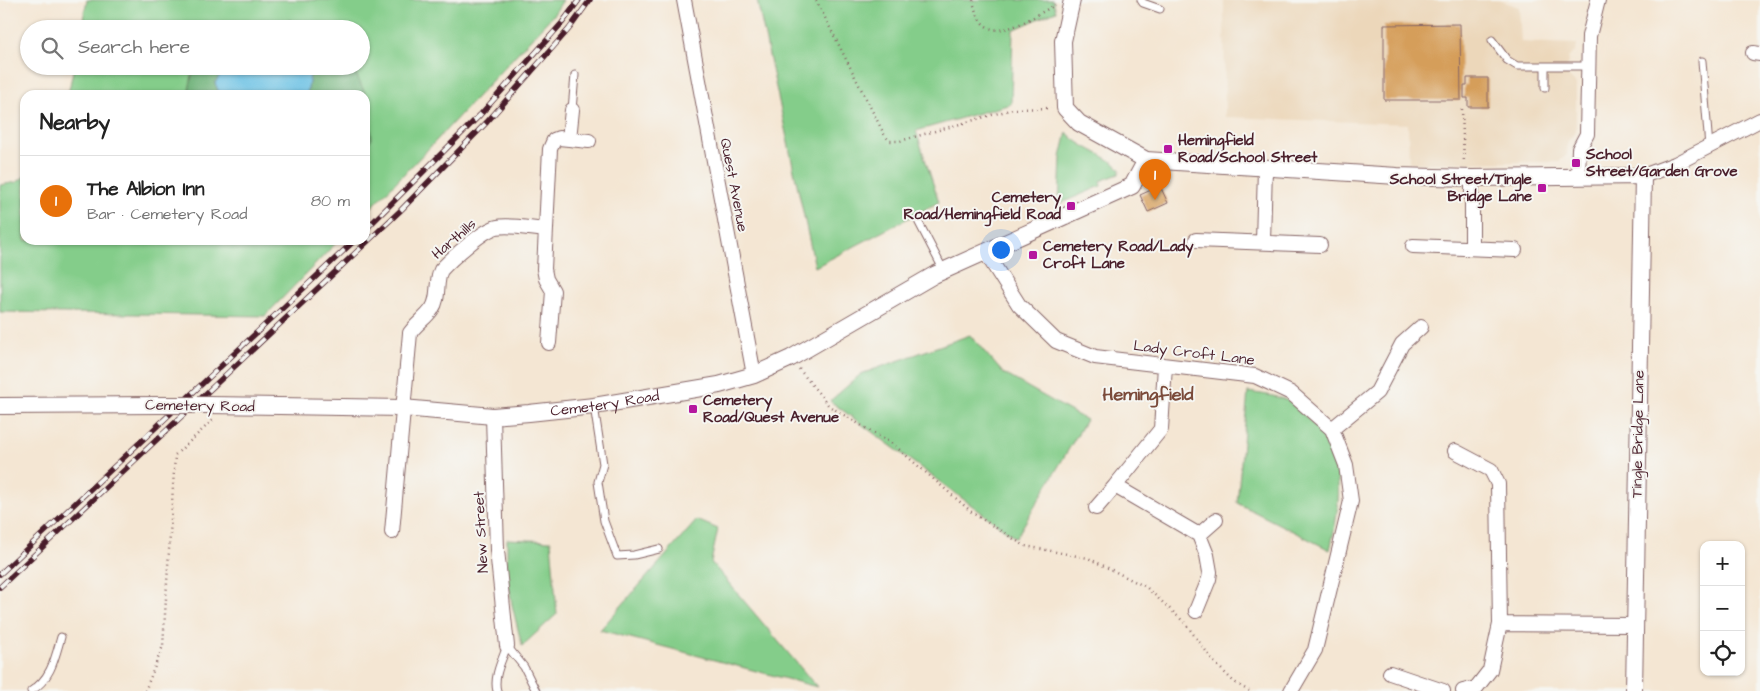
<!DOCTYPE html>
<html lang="en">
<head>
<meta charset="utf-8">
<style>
  :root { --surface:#fff; --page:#f6f6f6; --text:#222; --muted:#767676; --line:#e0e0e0; --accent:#ea580c }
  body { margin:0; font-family:"Architects Daughter",sans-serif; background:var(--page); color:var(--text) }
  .controls { position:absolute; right:15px; bottom:15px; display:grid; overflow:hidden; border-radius:10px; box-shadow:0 1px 4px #0004 }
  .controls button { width:45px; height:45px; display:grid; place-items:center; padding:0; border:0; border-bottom:1px solid var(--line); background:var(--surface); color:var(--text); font:25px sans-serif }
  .you { position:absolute; left:1000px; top:249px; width:18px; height:18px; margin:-12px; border:4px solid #fff; border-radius:50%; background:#1a73e8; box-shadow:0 0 0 8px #1a73e833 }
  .badge { display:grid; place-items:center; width:32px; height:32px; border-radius:50%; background:var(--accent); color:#fff; font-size:16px; font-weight:700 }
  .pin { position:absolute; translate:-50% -41px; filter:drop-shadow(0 1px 2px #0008) }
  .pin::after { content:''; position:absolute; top:26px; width:18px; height:15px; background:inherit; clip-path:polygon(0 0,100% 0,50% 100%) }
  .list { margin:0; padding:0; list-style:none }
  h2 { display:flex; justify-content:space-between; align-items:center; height:65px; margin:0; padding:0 20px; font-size:21px }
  h2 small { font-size:16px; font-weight:400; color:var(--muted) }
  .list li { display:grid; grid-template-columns:32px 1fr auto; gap:15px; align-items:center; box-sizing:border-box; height:90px; padding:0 20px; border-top:1px solid var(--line) }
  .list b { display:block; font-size:19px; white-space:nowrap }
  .list p { margin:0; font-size:16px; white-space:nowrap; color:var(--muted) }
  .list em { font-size:16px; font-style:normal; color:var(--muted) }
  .icon { flex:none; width:28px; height:28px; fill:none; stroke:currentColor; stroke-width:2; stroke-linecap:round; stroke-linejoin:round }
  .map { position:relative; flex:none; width:1760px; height:691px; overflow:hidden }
  .search { position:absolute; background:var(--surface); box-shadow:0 1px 4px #0004; left:20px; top:20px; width:350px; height:55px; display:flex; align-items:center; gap:12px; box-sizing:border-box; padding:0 18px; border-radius:28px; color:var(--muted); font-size:19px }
  .panel { position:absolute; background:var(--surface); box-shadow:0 1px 4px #0004; left:20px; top:90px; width:350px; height:155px; border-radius:15px }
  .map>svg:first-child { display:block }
  .built { fill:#ecd7ba }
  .green { fill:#84cd8a; stroke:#67765a }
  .forest { fill:#6bb076; stroke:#5a6850 }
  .water { fill:#66c0e4; stroke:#587088 }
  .building { fill:#d59e5a }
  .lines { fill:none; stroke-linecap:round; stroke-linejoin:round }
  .service-casing { stroke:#866566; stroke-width:9 }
  .minor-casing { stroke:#866566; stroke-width:16 }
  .tertiary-casing { stroke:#866566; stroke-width:18 }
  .path { stroke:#866566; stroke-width:2.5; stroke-dasharray:1 4; stroke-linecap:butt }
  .service { stroke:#fff; stroke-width:7 }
  .minor { stroke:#fff; stroke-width:14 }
  .tertiary { stroke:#fff; stroke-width:16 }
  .rail-casing { stroke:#4a1f2b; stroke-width:5.5 }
  .rail { stroke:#f6f6f2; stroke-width:4; stroke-dasharray:11; stroke-linecap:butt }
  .tertiary-bridge-casing { stroke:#866566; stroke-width:18; stroke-linecap:butt }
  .tertiary-bridge { stroke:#fff; stroke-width:16 }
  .poi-dot { fill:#b5179e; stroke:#f6f6f2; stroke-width:2 }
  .labels { text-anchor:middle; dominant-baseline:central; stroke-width:4; stroke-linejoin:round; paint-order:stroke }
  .poi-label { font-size:15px; font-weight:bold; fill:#4a1f2b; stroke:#f6f6f2; text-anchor:start }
  .street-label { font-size:15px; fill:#4a1f2b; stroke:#f6f6f2 }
  .quarter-label { font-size:18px; font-weight:bold; fill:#7b4b3b; stroke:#f6f6f2 }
</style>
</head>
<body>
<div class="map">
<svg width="1760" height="691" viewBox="0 0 1760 691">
  <rect width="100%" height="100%" fill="#f6f6f2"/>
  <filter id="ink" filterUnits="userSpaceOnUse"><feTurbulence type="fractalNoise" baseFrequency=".02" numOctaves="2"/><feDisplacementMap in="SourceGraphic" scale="10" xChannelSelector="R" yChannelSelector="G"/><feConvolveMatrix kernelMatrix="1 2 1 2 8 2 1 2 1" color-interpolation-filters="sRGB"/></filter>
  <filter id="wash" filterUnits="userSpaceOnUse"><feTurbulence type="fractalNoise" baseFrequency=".0096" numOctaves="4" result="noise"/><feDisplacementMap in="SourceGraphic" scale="20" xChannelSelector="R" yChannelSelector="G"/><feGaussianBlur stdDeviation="1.12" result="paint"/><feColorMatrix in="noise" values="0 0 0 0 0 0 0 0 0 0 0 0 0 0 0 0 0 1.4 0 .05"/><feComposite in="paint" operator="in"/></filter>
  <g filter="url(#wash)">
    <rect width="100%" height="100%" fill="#f4e6d3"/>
    <path class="built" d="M1224,0h275l20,7 2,35 56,2 -1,7 -8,7 -1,17 9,9v47l-8,10 -1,14 -9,7 -149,1 -1,-39 -183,-7z"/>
    <path class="green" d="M87,0h476l-9,14 -120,129 -69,71v-119h-297l6,-29h287v-37h-280z
      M757,0h296l3,11 -43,19 -2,74 -95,27 23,71 -124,65z
      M1067,132c11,16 47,25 53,38l-1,4 -19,7 1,5 -42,18 2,-47z
      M25,176v64h314l-74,76 -265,-4v-127l17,-3z
      M970,335l33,38 83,47 -70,118 -186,-137 31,-27z
      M1248,392c12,2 26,3 38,8 9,4 16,13 23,20 38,37 32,82 21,130l-93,-47z
      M697,520l21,9 -7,33 106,125 -217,-57z
      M507,539l44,2 6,73 -35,32 -10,-41 -5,-32z"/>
    <path class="forest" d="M290,20l15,9h-66z
      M194,66h32l-11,17 5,12h-32z
      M308,66h44l15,31 5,42 -7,7v-51h-58l4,-26z"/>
    <path class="water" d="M226,66h82l3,2 -4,27h-87l-5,-12z"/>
    <g id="blocks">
      <path class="building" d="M1460,24l1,76h-77v-75z
        M1467,78h21v29h-20v-9h-4v-13h3z
        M1160,186l8,17 -20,9 -8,-17z"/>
    </g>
  </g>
  <g filter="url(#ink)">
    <use href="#blocks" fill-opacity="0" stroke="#866566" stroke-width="1"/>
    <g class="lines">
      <defs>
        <path id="service" d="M1141,0l2,3 17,6
          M1492,40l15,20 10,6h72
          M1702,61l7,86
          M1545,66v22
          M572,110l3,-35
          M918,221l26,50
          M594,406l9,58 -5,18 6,39 13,35 17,-1 25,-6
          M507,646l17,21 12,24
          M31,691c20,-12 24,-33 30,-54
          M497,691c-4,-14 5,-31 10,-45"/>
        <path id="minor" d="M684,0l70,375
          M1753,53l7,1
          M569,139l3,-29
          M1578,176l1,-27 8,-15 2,-98 9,-36
          M1643,176l32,-12 85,-44
          M1196,240l124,5
          M1263,242l2,-74
          M1413,246l102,4
          M1472,248v-70
          M986,253l33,52 37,36 39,16 160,19 36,17 41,36 14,36 5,36 -36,149 -24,41
          M549,343l4,-52 -7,-12 -2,-10 6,-120 4,-9 5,-2 30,3
          M1165,366l-4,63 -46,57 84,49 8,20 3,17 -1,7 -13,32
          M493,416l4,134 10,96
          M1332,429l45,-37 25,-48 19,-17
          M1455,451l36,19 7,14 2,140 -10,46 -14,18 -13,3
          M1096,508l19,-22
          M392,532l18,-199c6,-9 16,-15 22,-24 8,-11 3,-27 9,-39 10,-11 42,-40 56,-43 13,-3 35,2 48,3
          M1199,535l17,-15
          M1500,624l134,1
          M1390,673l53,18"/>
        <g id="tertiary">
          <path d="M1072,0l-9,41 2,67 14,15 67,37 251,16 75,2 171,-2 -9,515"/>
          <path id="s1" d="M208,405l195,3 90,8 36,-3 65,-7 125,-21 35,-10 37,-17 143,-83 198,-89 14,-26"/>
          <path d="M0,406l159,-1"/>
        </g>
      </defs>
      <use href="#service" class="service-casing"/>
      <use href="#minor" class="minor-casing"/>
      <use href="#tertiary" class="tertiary-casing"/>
      <path class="path" d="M816,0l69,136 5,5h10l113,-32 38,-1
        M973,0c9,55 55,19 82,5
        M1462,109l2,55
        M799,369l30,37 65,39 80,69 51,32 63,12 58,29 39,36 30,40 19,19 15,9
        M145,691l18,-45 12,-191 38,-35"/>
      <use href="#service" class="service"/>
      <use href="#minor" class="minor"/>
      <use href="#tertiary" class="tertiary"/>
      <defs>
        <path id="rail" d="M365,230l115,-115 82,-92 17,-23
          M0,574l355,-334
          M0,587l400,-376 87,-89 82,-93 21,-29"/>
      </defs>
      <use href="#rail" class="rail-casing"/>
      <use href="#rail" class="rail"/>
      <defs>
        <path id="tertiary-bridge" d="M159,405h49"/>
      </defs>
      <use href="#tertiary-bridge" class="tertiary-bridge-casing"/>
      <use href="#tertiary-bridge" class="tertiary-bridge"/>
    </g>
  </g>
  <g class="poi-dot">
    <rect x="1163" y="144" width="10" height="10" rx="2.5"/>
    <rect x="1571" y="158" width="10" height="10" rx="2.5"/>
    <rect x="1537" y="183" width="10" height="10" rx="2.5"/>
    <rect x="1066" y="201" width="10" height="10" rx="2.5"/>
    <rect x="1028" y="250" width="10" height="10" rx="2.5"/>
    <rect x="688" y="404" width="10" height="10" rx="2.5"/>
  </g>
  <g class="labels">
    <g class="poi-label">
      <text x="1178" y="140">Hemingfield<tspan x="1178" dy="17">Road/School Street</tspan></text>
      <text x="1586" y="154">School<tspan x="1586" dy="17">Street/Garden Grove</tspan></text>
      <text x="1532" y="179" text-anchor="end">School Street/Tingle<tspan x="1532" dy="17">Bridge Lane</tspan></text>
      <text x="1061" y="197" text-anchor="end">Cemetery<tspan x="1061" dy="17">Road/Hemingfield Road</tspan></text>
      <text x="1043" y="246">Cemetery Road/Lady<tspan x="1043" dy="17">Croft Lane</tspan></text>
      <text x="703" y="400">Cemetery<tspan x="703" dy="17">Road/Quest Avenue</tspan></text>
    </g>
    <g class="street-label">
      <text transform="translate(734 185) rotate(79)">Quest Avenue</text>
      <text transform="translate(454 239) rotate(-41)">Harthills</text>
      <text transform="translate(1194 353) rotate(7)">Lady Croft Lane</text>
      <text stroke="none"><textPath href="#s1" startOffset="398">Cemetery Road</textPath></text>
      <text transform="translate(200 406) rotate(1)">Cemetery Road</text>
      <text transform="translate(1638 434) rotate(-89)">Tingle Bridge Lane</text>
      <text transform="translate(481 532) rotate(-93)">New Street</text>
    </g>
    <g class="quarter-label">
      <text x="1148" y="394">Hemingfield</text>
    </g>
  </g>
</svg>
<div class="controls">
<button>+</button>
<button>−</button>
<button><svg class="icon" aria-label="locate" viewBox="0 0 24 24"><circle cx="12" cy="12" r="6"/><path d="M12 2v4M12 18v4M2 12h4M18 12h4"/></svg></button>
</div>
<div class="you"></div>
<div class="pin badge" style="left:1155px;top:200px;background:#e8710a">1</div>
<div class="search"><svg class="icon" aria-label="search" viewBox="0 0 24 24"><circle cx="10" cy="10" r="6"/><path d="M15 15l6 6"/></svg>Search here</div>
<section class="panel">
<h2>Nearby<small></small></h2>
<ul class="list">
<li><span class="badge" style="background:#e8710a">1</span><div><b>The Albion Inn</b><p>Bar · Cemetery Road</p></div><em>80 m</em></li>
</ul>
</section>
</div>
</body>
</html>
